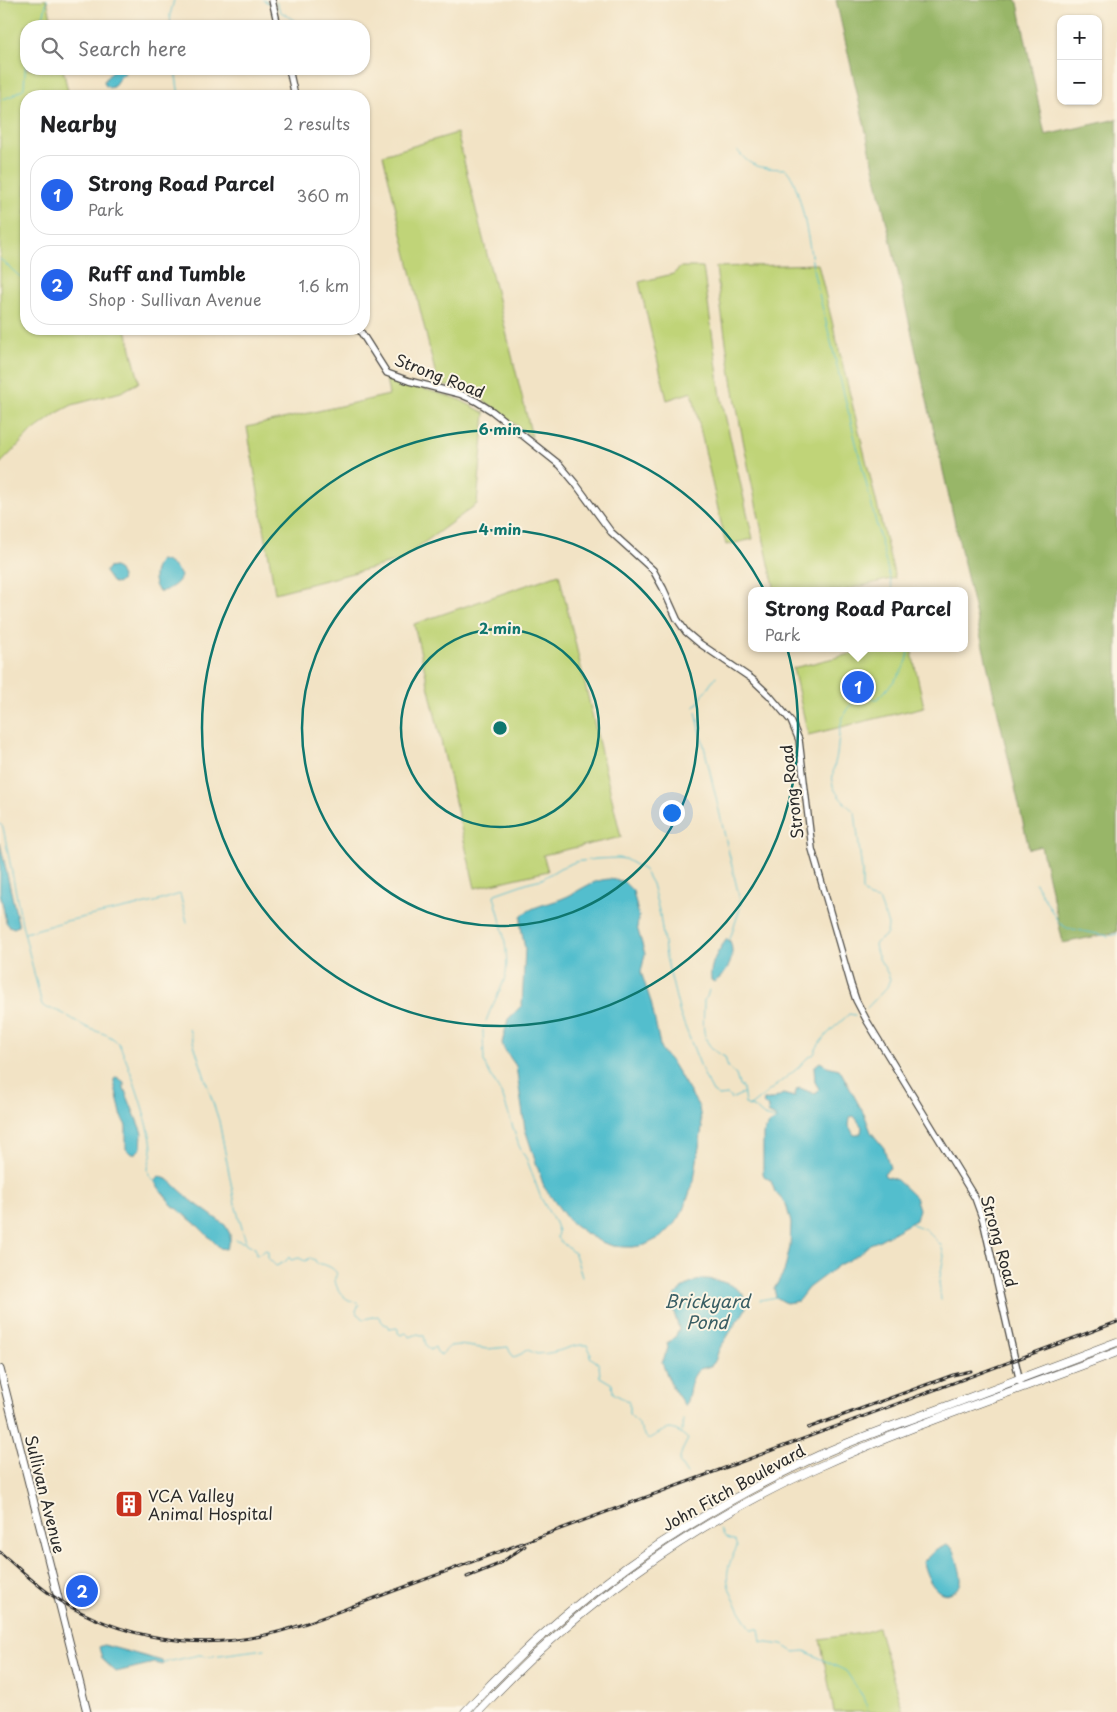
<!DOCTYPE html>
<html lang="en">
<head>
<meta charset="utf-8">
<style>
  :root { --surface:#fff; --page:#f6f6f6; --text:#202124; --muted:#757577; --line:#e0e0e0; --accent:#2563eb }
  body { margin:0; font-family:"Playpen Sans",sans-serif; background:var(--page); color:var(--text) }
  .controls { position:absolute; right:15px; top:15px; display:grid; overflow:hidden; border-radius:10px; box-shadow:0 1px 4px #0004 }
  .controls button { width:45px; height:45px; display:grid; place-items:center; padding:0; border:0; border-bottom:1px solid var(--line); background:var(--surface); color:var(--text); font:25px sans-serif }
  .you { position:absolute; left:671px; top:812px; width:18px; height:18px; margin:-12px; border:4px solid #fff; border-radius:50%; background:#1a73e8; box-shadow:0 0 0 8px #1a73e833 }
  .badge { display:grid; place-items:center; width:32px; height:32px; border-radius:50%; background:var(--accent); color:#fff; font-size:16px; font-weight:700 }
  .pin { position:absolute; translate:-50% -50%; border:2px solid #fff; box-shadow:0 1px 5px #0006 }
  .popup { position:absolute; left:748px; top:587px; width:220px; height:65px; box-sizing:border-box; display:grid; place-content:center; border-radius:10px; background:var(--surface); filter:drop-shadow(0 1px 4px #0005); font-size:16px; white-space:nowrap; color:var(--muted) }
  .popup b { font-size:19px; color:var(--text) }
  .popup::after { content:''; position:absolute; left:50%; top:100%; margin-left:-10px; border:10px solid transparent; border-top-color:var(--surface) }
  .list { margin:0; padding:0; list-style:none }
  h2 { display:flex; justify-content:space-between; align-items:center; height:65px; margin:0; padding:0 20px; font-size:21px }
  h2 small { font-size:16px; font-weight:400; color:var(--muted) }
  .list li { display:grid; grid-template-columns:32px 1fr auto; gap:15px; align-items:center; box-sizing:border-box; height:80px; margin:0 10px 10px; padding:0 10px; border:1px solid var(--line); border-radius:20px }
  .list b { display:block; font-size:19px; white-space:nowrap }
  .list p { margin:0; font-size:16px; white-space:nowrap; color:var(--muted) }
  .list em { font-size:16px; font-style:normal; color:var(--muted) }
  .icon { flex:none; width:28px; height:28px; fill:none; stroke:currentColor; stroke-width:2; stroke-linecap:round; stroke-linejoin:round }
  .map { position:relative; flex:none; width:1117px; height:1712px; overflow:hidden }
  .search { position:absolute; background:var(--surface); box-shadow:0 1px 4px #0004; left:20px; top:20px; width:350px; height:55px; display:flex; align-items:center; gap:12px; box-sizing:border-box; padding:0 18px; border-radius:20px; color:var(--muted); font-size:19px }
  .panel { position:absolute; background:var(--surface); box-shadow:0 1px 4px #0004; left:20px; top:90px; width:350px; height:245px; border-radius:20px }
  .map>svg:first-child { display:block }
  .green { fill:#c0d478; stroke:#768052 }
  .forest { fill:#98b668; stroke:#62704a }
  .water { fill:#52becd; stroke:#3e747c; fill-rule:evenodd }
  .lines { fill:none; stroke-linecap:round; stroke-linejoin:round }
  .stream { stroke:#52becd; stroke-width:1 }
  .tertiary-casing { stroke:#494742; stroke-width:8 }
  .secondary-casing { stroke:#494742; stroke-width:9 }
  .trunk-casing { stroke:#494742; stroke-width:9 }
  .tertiary { stroke:#fff; stroke-width:5.5 }
  .secondary { stroke:#fff; stroke-width:7 }
  .trunk { stroke:#fff; stroke-width:8 }
  .rail-casing { stroke:#2b2b2b; stroke-width:3 }
  .rail { stroke:#fcf5e5; stroke-width:1; stroke-dasharray:4; stroke-linecap:butt }
  .ring { fill:none; stroke:#0f766e; stroke-width:2.5 }
  .labels { text-anchor:middle; dominant-baseline:central; stroke-width:4; stroke-linejoin:round; paint-order:stroke }
  .street-label { font-size:16px; fill:#2b2b2b; stroke:#fcf5e5 }
  .poi-label { font-size:16px; fill:#2b2b2b; stroke:#fcf5e5; text-anchor:start }
  .water-label { font-size:18px; font-style:italic; fill:#395e64; stroke:#fcf5e5 }
  .centre { fill:#0f766e; stroke:#fcf5e5; stroke-width:2.5 }
  .ring-label { font-size:15px; text-anchor:middle; font-weight:bold; fill:#0f766e; stroke:#fcf5e5; stroke-width:4; stroke-linejoin:round; paint-order:stroke }
</style>
</head>
<body>
<div class="map">
<svg width="1117" height="1712" viewBox="0 0 1117 1712">
  <rect width="100%" height="100%" fill="#fcf5e5"/>
  <filter id="ink" filterUnits="userSpaceOnUse"><feTurbulence type="fractalNoise" baseFrequency=".02" numOctaves="2"/><feDisplacementMap in="SourceGraphic" scale="10" xChannelSelector="R" yChannelSelector="G"/><feConvolveMatrix kernelMatrix="1 2 1 2 8 2 1 2 1" color-interpolation-filters="sRGB"/></filter>
  <filter id="wash" filterUnits="userSpaceOnUse"><feTurbulence type="fractalNoise" baseFrequency=".0096" numOctaves="4" result="noise"/><feDisplacementMap in="SourceGraphic" scale="20" xChannelSelector="R" yChannelSelector="G"/><feGaussianBlur stdDeviation="1.12" result="paint"/><feColorMatrix in="noise" values="0 0 0 0 0 0 0 0 0 0 0 0 0 0 0 0 0 1.4 0 .05"/><feComposite in="paint" operator="in"/></filter>
  <g filter="url(#wash)">
    <rect width="100%" height="100%" fill="#f2e3c5"/>
    <path class="green" d="M0,0h47l6,26h-27v43h37l6,27h-43v233h100l13,52 -1,2 -17,9 -49,13 -15,8 -27,20 -30,31z
      M457,133l75,304 -54,-41 -14,-6 -26,-6 -55,-229z
      M818,264l77,314 -53,13h-67c-24,-108 -47,-215 -59,-324z
      M681,267h22l18,130 32,142 -27,6 -34,-153 -25,8 -28,-118 34,-8z
      M386,378l72,21 27,14 -8,91 -78,57 -124,32 -28,-166 142,-32z
      M559,574l62,263 -78,18 5,16 -73,17 -61,-264z
      M875,648h36l13,59 -116,28 -15,-67z
      M878,1628l25,84h-69l-14,-73 42,-6z"/>
    <path class="forest" d="M836,0h180l2,3 27,132 72,-16v813l-54,11 -22,-97 -12,3z"/>
    <path class="water" d="M114,69h9l2,5 -5,3 -7,10 -4,1 -4,-3 -1,-4z
      M160,560c9,1 17,8 21,16 -2,8 -13,14 -21,16 -9,-8 -7,-23 0,-32z
      M114,567l4,2 4,8 -1,4 -4,3 -5,-2 -7,-10 3,-4z
      M0,843l18,80v3l-4,2 -5,-2 -3,-4 -6,-30z
      M609,879l14,2 10,10 6,26 -2,10 8,27 -4,18 10,30 10,48 12,14 26,43 3,21 -8,52 -8,23 -7,16 -18,18 -16,8 -12,2h-8l-12,-1 -12,-4 -16,-9 -17,-13 -24,-33 -19,-58 -9,-63 -12,-17 -2,-6 6,-24 14,-14 3,-56 -4,-22v-10c9,-11 28,-13 40,-18 17,-6 29,-19 48,-20z
      M727,939l3,2c6,15 -2,33 -16,41l-3,-2c-2,-15 7,-30 16,-41z
      M820,1062l7,4 12,3 2,3 24,44 6,16 13,16 6,20 -6,5 1,3 12,4 18,17 4,12 -3,11 -38,21 -8,3 -12,11 -19,10 -31,23 -10,13 -12,2 -10,-6 -2,-8 10,-17 6,-25 1,-24 -5,-19 -11,-12 -4,-11 -7,-5 -1,-3v-39l6,-10 7,-4 -1,-3 -7,-4 1,-5 -6,-4 1,-4h8l11,-6 11,3 3,-8 3,-1 15,6 4,-5 -4,-7 -1,-15zM854,1116l8,11 -1,6 -3,2h-4l-5,-9 1,-9z
      M117,1077l7,5v6l18,45 -1,15 -5,5h-6l-4,-4v-23l-4,-8 -8,-36v-3z
      M159,1176l10,4 23,21 33,24 5,9v7l-4,8 -6,-1 -23,-23 -25,-20 -16,-21 -1,-3z
      M702,1279c15,-1 48,9 44,28 -2,7 -7,11 -11,17 -5,7 -8,15 -14,22 -4,5 -4,14 -8,18 -5,5 -13,2 -17,9 -7,9 -6,22 -11,33l-13,-19 -10,-24 6,-15 -1,-5 8,-6 4,-7c-1,-8 -7,-20 -7,-27 2,-13 20,-21 30,-24z
      M946,1545l4,1 4,4c2,6 8,25 7,31 0,4 -3,7 -6,9 -17,14 -30,-15 -32,-28l10,-10z
      M104,1645l58,16 1,4 -9,-2 -38,9 -14,-13 -3,-12z"/>
    <g class="lines">
      <path class="stream" d="M263,0l6,3
        M276,2l5,10 22,14
        M38,26l6,-12 3,-14
        M171,26l-1,-11 4,-15
        M175,69l4,27
        M0,100l12,-4 12,-8 2,-31
        M738,151c13,18 26,17 47,18 15,8 26,86 29,105l79,317
        M0,259l26,23
        M695,707l21,-31
        M696,712l45,193 -11,34
        M0,824l3,3 19,97 20,81 4,3c16,2 28,13 42,20 7,3 19,6 24,10 1,0 5,4 6,5 9,13 34,90 34,105 0,14 -11,23 4,35
        M1035,883l24,40 8,5 41,8 9,-2
        M25,933l41,-12 89,-19 25,-8 7,28
        M709,990l-2,7 -3,3c0,26 -6,44 21,57l3,11 8,7 3,10 4,3 2,16 10,4 9,8 11,3
        M867,1008l20,-21 3,-8c-5,-14 -14,-20 -15,-35l12,-10 1,-9 -9,-25 -10,-2 -7,-8v-19l-7,-59c-9,-7 -17,-15 -22,-26 -2,-8 2,-23 4,-31 3,-27 2,-61 40,-56 8,-7 31,-32 31,-43 0,-2 -1,-5 -2,-8
        M486,1021c5,-15 14,-28 19,-43 6,-22 -5,-60 -11,-82l1,-2 34,-12 13,-3 18,-11 15,-6 21,-3 22,-1 7,1 19,11 8,14 8,31 6,42 14,57 25,63 8,15 6,4 9,-1 3,4 13,-6
        M189,1029l30,92 16,83 11,38
        M483,1030l1,31 2,6 17,30 16,49 8,14 14,38 14,25 3,8 -1,7 18,16 7,23
        M749,1107l49,-39 8,-9 8,-5c6,-17 23,-28 35,-40l6,1
        M912,1224l13,5 16,16 3,11 -5,26 2,18
        M236,1240l10,3 9,5 1,7 10,-5 2,2v6l8,8 9,-4 4,-5 2,3 8,-2 6,3 5,-3 5,2 2,4c5,-1 15,3 18,7 3,3 1,4 0,7 0,12 11,24 22,24l2,2 -3,7 1,3 7,5 14,-3 6,8 4,1 2,4 7,-1 1,1v4l3,2 5,-2 4,4 8,-3 6,2 2,9 4,5 5,-3 2,5 4,3 9,-9 9,-1 29,4 20,-2 2,5 4,5 7,-3 4,-3 3,-1 9,4c5,-1 8,0 12,-1 14,-2 24,-9 38,-8l4,8 -1,4 9,7 1,13 12,7 1,9 16,9v12c11,9 10,16 19,25 20,-10 22,-16 40,0l-6,12 -3,11 8,12
        M760,1300l17,-3
        M682,1431l1,-11
        M720,1529l6,9 9,3 2,6c-14,27 -12,36 2,62 4,7 9,13 12,20h8l2,13 22,3 11,7 11,-1 41,20 19,29 3,12
        M162,1663l37,-8 13,1 53,-7"/>
    </g>
  </g>
  <g filter="url(#ink)">
    <g class="lines">
      <defs>
        <path id="tertiary" d="M272,0l6,26
          M289,69l6,27
          M359,329l28,44 22,8 51,13 16,7 16,10 68,54 15,18 36,49 42,38 10,18 14,31 9,13 13,11 53,36 17,16 22,26 8,19 13,109 39,136 5,15 11,21 108,177 8,22 37,162"/>
        <path id="secondary" d="M0,1369l87,343"/>
        <path id="trunk" d="M465,1712c96,-107 216,-192 346,-253 42,-20 87,-35 131,-51 58,-22 117,-44 175,-66
          M478,1712c94,-102 210,-186 336,-243 99,-45 202,-78 303,-117"/>
      </defs>
      <use href="#tertiary" class="tertiary-casing"/>
      <use href="#secondary" class="secondary-casing"/>
      <use href="#trunk" class="trunk-casing"/>
      <use href="#tertiary" class="tertiary"/>
      <use href="#secondary" class="secondary"/>
      <use href="#trunk" class="trunk"/>
      <defs>
        <path id="rail" d="M808,1428l145,-53 18,-4
          M0,1552c18,16 36,33 56,46 64,41 144,54 218,35 28,-7 55,-18 82,-28l761,-283
          M467,1577l32,-13 26,-18"/>
      </defs>
      <use href="#rail" class="rail-casing"/>
      <use href="#rail" class="rail"/>
    </g>
  </g>
  <g class="ring">
    <circle cx="500" cy="728" r="99"/>
    <circle cx="500" cy="728" r="198"/>
    <circle cx="500" cy="728" r="298"/>
  </g>
  <defs>
    <symbol id="building-square" viewBox="-11 -11 22 22"><rect x="-9" y="-9" width="18" height="18" rx="4" fill="#c8321e" stroke="#fcf5e5"/><path d="M-4-6H4V6H1V3H-1V6H-4ZM-2.5-4.3h1.7v1.8h-1.7ZM.8-4.3h1.7v1.8H.8ZM-2.5-1h1.7V.8h-1.7ZM.8-1h1.7V.8H.8Z" fill="#fff"/></symbol>
  </defs>
  <g fill-rule="evenodd">
    <use href="#building-square" x="113" y="1488" width="32" height="32"/>
  </g>
  <g class="labels">
    <g class="street-label">
      <text transform="translate(440 375) rotate(21)">Strong Road</text>
      <text transform="translate(791 792) rotate(-97)">Strong Road</text>
      <text transform="translate(1000 1241) rotate(74)">Strong Road</text>
      <text transform="translate(733 1487) rotate(-29)">John Fitch Boulevard</text>
      <text transform="translate(46 1494) rotate(76)">Sullivan Avenue</text>
    </g>
    <g class="poi-label">
      <text x="148" y="1495">VCA Valley<tspan x="148" dy="18">Animal Hospital</tspan></text>
    </g>
    <g class="water-label">
      <text x="707" y="1300">Brickyard<tspan x="707" dy="21">Pond</tspan></text>
    </g>
  </g>
  <circle cx="500" cy="728" r="8" class="centre"/>
  <g class="ring-label">
    <text x="500" y="435">6 min</text>
    <text x="500" y="535">4 min</text>
    <text x="500" y="634">2 min</text>
  </g>
</svg>
<div class="controls">
<button>+</button>
<button>−</button>
</div>
<div class="you"></div>
<div class="pin badge" style="left:858px;top:687px">1</div>
<div class="popup"><b>Strong Road Parcel</b>Park</div>
<div class="pin badge" style="left:82px;top:1591px">2</div>
<div class="search"><svg class="icon" aria-label="search" viewBox="0 0 24 24"><circle cx="10" cy="10" r="6"/><path d="M15 15l6 6"/></svg>Search here</div>
<section class="panel">
<h2>Nearby<small>2 results</small></h2>
<ul class="list">
<li><span class="badge">1</span><div><b>Strong Road Parcel</b><p>Park</p></div><em>360 m</em></li>
<li><span class="badge">2</span><div><b>Ruff and Tumble</b><p>Shop · Sullivan Avenue</p></div><em>1.6 km</em></li>
</ul>
</section>
</div>
</body>
</html>
